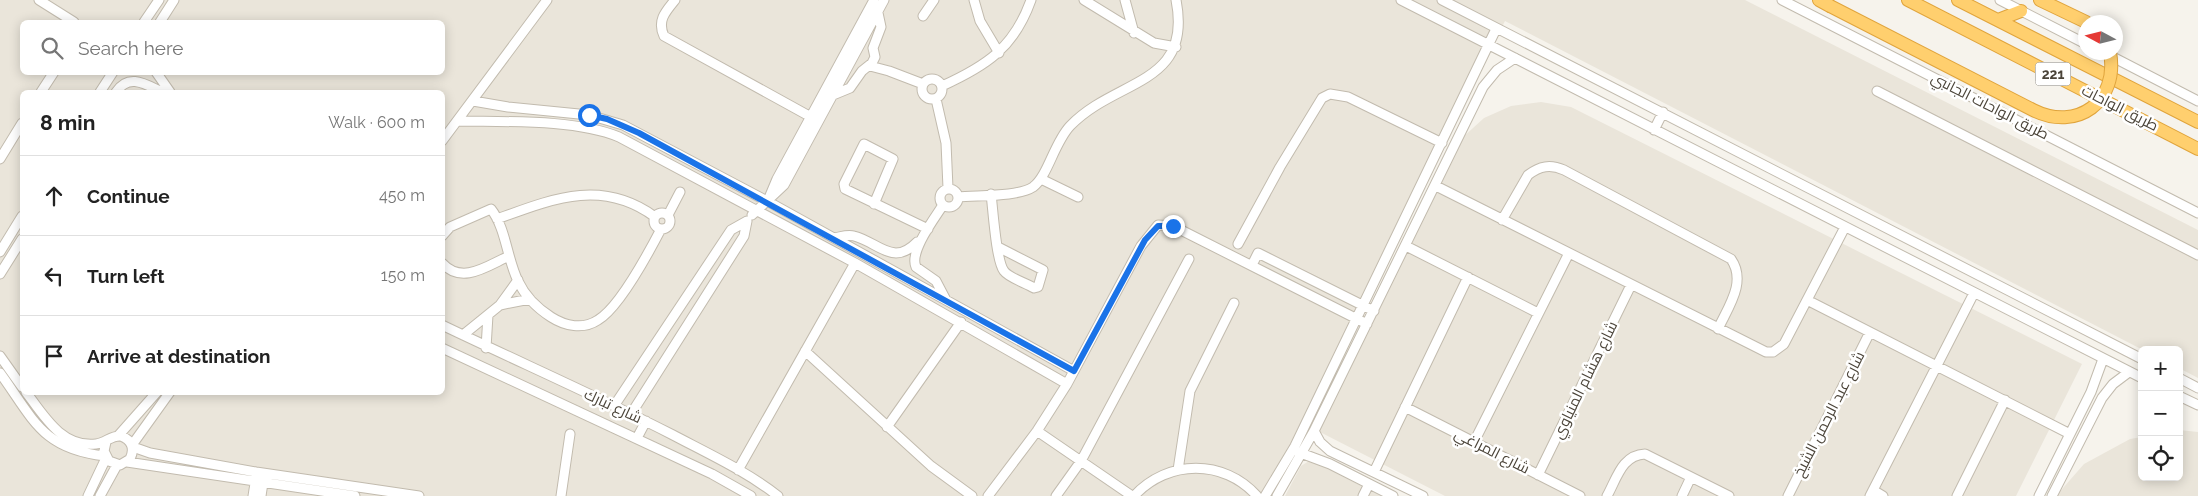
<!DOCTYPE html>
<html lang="en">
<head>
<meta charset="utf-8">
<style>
  :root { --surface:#fff; --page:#f6f6f6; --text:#222; --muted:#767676; --line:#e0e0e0 }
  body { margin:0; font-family:Raleway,Cairo,sans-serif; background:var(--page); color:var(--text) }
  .controls { position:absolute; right:15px; bottom:15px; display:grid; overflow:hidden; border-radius:8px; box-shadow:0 2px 12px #0003 }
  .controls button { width:45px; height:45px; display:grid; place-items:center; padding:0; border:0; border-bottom:1px solid var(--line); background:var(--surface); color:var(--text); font:25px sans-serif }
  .compass { position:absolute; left:2078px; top:15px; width:45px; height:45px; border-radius:50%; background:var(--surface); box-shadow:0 2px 12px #0003; rotate:277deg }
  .stop { position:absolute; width:15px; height:15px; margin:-11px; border:4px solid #1a73e8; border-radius:50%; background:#fff }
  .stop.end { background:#1a73e8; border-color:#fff; box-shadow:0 1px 5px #0008 }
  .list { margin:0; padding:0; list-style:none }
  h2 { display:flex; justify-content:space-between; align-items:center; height:65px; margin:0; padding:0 20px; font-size:21px }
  h2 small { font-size:16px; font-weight:400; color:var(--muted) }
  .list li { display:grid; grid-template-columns:32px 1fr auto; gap:15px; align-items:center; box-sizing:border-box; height:80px; padding:0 20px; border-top:1px solid var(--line) }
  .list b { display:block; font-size:19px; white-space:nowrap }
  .list em { font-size:16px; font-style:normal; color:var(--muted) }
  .icon { flex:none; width:28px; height:28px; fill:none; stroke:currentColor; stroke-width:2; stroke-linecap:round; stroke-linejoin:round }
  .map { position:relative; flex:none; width:2198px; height:496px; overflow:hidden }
  .search { position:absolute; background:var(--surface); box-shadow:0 2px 12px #0003; left:20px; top:20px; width:425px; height:55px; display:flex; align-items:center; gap:12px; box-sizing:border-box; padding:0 18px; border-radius:8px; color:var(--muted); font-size:19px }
  .panel { position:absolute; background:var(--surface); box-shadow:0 2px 12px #0003; left:20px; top:90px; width:425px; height:305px; border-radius:8px }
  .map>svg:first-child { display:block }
  .residential { fill:#eae5da; fill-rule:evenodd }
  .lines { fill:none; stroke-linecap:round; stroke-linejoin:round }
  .minor-casing { stroke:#c2bbae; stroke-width:11 }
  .highway-casing { stroke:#e0a43c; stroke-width:14 }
  .minor { stroke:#fff; stroke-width:9 }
  .highway { stroke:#ffcf6e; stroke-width:12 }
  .highway-bridge-casing { stroke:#e0a43c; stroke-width:14; stroke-linecap:butt }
  .highway-bridge { stroke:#ffcf6e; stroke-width:12 }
  .route { stroke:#1a73e8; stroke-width:6 }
  .labels { text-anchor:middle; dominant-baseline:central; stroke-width:5; stroke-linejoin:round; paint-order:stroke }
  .shield { fill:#fff; stroke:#817c74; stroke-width:1 }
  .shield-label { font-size:14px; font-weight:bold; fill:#4b4439 }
  .street-label { font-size:15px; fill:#4b4439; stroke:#fff }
</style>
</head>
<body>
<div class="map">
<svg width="2198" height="496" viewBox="0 0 2198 496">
  <rect width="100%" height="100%" fill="#f6f3ec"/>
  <path class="residential" d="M0,0h1745l453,230v148l-19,-10v-18h-36l-638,-329 -60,117 -142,299 -26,51 -7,8h-1270zM22,22h420v50h-420zM22,92h420v300h-420z
    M1541,102l30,5 511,257 -66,132h-571l-127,-65 144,-293 22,-20 27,-12z
    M2179,430l19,2v64h-142l28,-32 46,-25 12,-2v40h37z
    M1309,461h5l67,35h-96l16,-30z"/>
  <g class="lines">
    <defs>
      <path id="minor" d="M39,0l35,22
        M675,0c-10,12 -18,21 -11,36l147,81
        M974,0l6,21 19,32
        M1084,0l70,43 22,4
        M1125,0l9,33
        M1401,0l741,378
        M1442,0l700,359
        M1782,0l416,213
        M2000,0l86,44
        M923,16l11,-16
        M144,22l15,-22
        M160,22l14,-22
        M2103,52l95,49
        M870,66l19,5 34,13
        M156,72l14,20
        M922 89a10 10 0 1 1 20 0a10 10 0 1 1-20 0Z
        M942,86c44,-20 72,-38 89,-86
        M1877,91l321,164
        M41,92l13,-20
        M100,92l13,-20
        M116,92c13,-19 29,-8 46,0
        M833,95l17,-7 12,-17 10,-8 3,-6 -2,-9 8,-21 -3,-14
        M936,99l10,44 2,45
        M473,101l35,6 81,8 34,10 144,76 307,170
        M458,121c48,1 117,-2 161,16l236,126 212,121
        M1654,130l9,-18
        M442,141l105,-141
        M0,159l22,-36
        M1041,179l37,18
        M1436,186l330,166h7l11,-8 61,-117
        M940 198a9 9 0 1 1 18 0a9 9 0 1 1-18 0Z
        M991,194c2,15 5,67 13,77 5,7 22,12 30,17l4,-1 5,-17 -45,-23
        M958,197c19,-2 60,0 75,-10 15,-11 21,-44 37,-61 46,-48 123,-40 106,-126
        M769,198l8,-19 97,-179
        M874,204l19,-45 -29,-15 -20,40 1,5 83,40
        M943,205c-9,14 -34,47 -27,62l20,14 10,19
        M654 221a8 8 0 1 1 16 0a8 8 0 1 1-16 0Z
        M668,215l12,-23
        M752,215l32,-30 100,-185
        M497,219c55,-20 105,-41 158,-2
        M1502,220l26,-45c12,-9 22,-11 36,-5l167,89c16,23 -3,48 -13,70
        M442,236l8,-9 41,-18c15,19 16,50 27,72 7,15 19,27 33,36 14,9 32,13 47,3 22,-13 51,-68 63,-91
        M834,238c7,-1 13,-4 20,-2 24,6 39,31 63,6
        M1238,244l42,-77 42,-69 8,-4 18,3 94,46
        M1406,246l132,67
        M0,252l22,-36
        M442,263c20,22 45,3 67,-7
        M1252,265l6,-12 116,58
        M0,274l22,-35
        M1807,300l263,134
        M500,305l30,-6
        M442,325c77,37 155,71 231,110 36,19 73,36 105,61
        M463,335l37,-30 18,-25
        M442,348l270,126 39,22
        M486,348l2,-33
        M805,351l126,115 41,30
        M0,356l22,31
        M0,373c34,47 42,76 105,83
        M2179,378l19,10
        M26,392c18,24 36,56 70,52 10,-1 15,-9 25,-8 11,4 14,13 9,23l-10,6 -11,-4 -5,-10 2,-9
        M2179,396l19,9
        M614,406l117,-176 16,-9 -3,15 -113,178
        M1405,407l175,89
        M887,427l74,-105
        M1037,431l95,65
        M1314,431l6,11 10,9 93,45
        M118,436l39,-44
        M637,438l9,-17
        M1474,442l95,-189
        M132,445l38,-53
        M133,447l17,6 106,19 163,24
        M1298,452l32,12 63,32
        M127,462l228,34
        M738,470l117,-207
        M1178,470l12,-79 44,-88
        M1374,472l94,-195
        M1538,475l93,-190
        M1873,490l10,6
        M88,496l18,-38
        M100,496l17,-31
        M253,496l3,-19
        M261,496l3,-20
        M561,496l9,-62
        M988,496l49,-65 30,-47 74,-138 17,-21 15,1 194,98
        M1056,496l25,-35 108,-202
        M1134,496c34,-37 90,-37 123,0
        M1265,496l30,-50 201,-417
        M1277,496l37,-65 169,-344 14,-17 18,-12
        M1363,496l6,-12
        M1607,496c10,-18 15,-41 38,-42l84,42
        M1682,496l9,-19
        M1788,496l82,-164
        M1870,496l104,-203
        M1957,496l48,-96
        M2039,496l52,-104 12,-33
        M2052,496l50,-98 11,-14 16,-12"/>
      <path id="highway" d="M1819,0l11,6
        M1908,0l290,149
        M1958,0l240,122
        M2040,0l46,22
        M1998,20l23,-9"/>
    </defs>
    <use href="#minor" class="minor-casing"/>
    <use href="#highway" class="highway-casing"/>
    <use href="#minor" class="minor"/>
    <use href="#highway" class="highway"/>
    <defs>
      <path id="highway-bridge" d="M1830,6l203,104c44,22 86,-8 77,-58"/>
    </defs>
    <use href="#highway-bridge" class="highway-bridge-casing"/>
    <use href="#highway-bridge" class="highway-bridge"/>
  </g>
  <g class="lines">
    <path class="route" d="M589,115l18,4 32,14 435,238 71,-131 13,-14h15"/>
  </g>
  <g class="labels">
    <rect class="shield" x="2035.5" y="62.5" width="35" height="23" rx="4"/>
    <g class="shield-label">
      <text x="2053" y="74">221</text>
    </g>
    <g class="street-label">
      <text transform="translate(1990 106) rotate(27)">طريق الواحات الجانبي</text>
      <text transform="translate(2120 108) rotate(27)">طريق الواحات</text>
      <text transform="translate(1585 380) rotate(-64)">شارع هشام المنياوي</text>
      <text transform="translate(613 406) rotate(25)">شارع تبارك</text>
      <text transform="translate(1829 414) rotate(-63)">شارع عبد الرحمن الشيخ</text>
      <text transform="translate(1492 451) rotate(27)">شارع المراغي</text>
    </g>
  </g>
</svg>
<div class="controls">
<button>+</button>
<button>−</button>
<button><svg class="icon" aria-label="locate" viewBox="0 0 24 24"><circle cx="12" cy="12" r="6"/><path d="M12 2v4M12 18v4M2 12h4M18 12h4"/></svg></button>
</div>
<svg class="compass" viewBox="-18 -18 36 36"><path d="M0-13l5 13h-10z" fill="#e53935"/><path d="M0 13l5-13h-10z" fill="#767676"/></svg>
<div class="stop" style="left:589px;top:115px"></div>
<div class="stop end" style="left:1173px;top:226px"></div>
<div class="search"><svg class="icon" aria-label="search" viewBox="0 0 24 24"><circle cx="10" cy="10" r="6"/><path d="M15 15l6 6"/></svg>Search here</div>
<section class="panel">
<h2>8 min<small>Walk · 600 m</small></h2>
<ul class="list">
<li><svg class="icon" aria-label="ahead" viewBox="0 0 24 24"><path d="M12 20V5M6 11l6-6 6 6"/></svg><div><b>Continue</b></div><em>450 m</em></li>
<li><svg class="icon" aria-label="left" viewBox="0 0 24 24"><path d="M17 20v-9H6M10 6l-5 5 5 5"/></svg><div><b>Turn left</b></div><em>150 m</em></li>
<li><svg class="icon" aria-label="arrive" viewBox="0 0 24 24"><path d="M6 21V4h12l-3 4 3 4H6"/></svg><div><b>Arrive at destination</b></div></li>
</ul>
</section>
</div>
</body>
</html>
